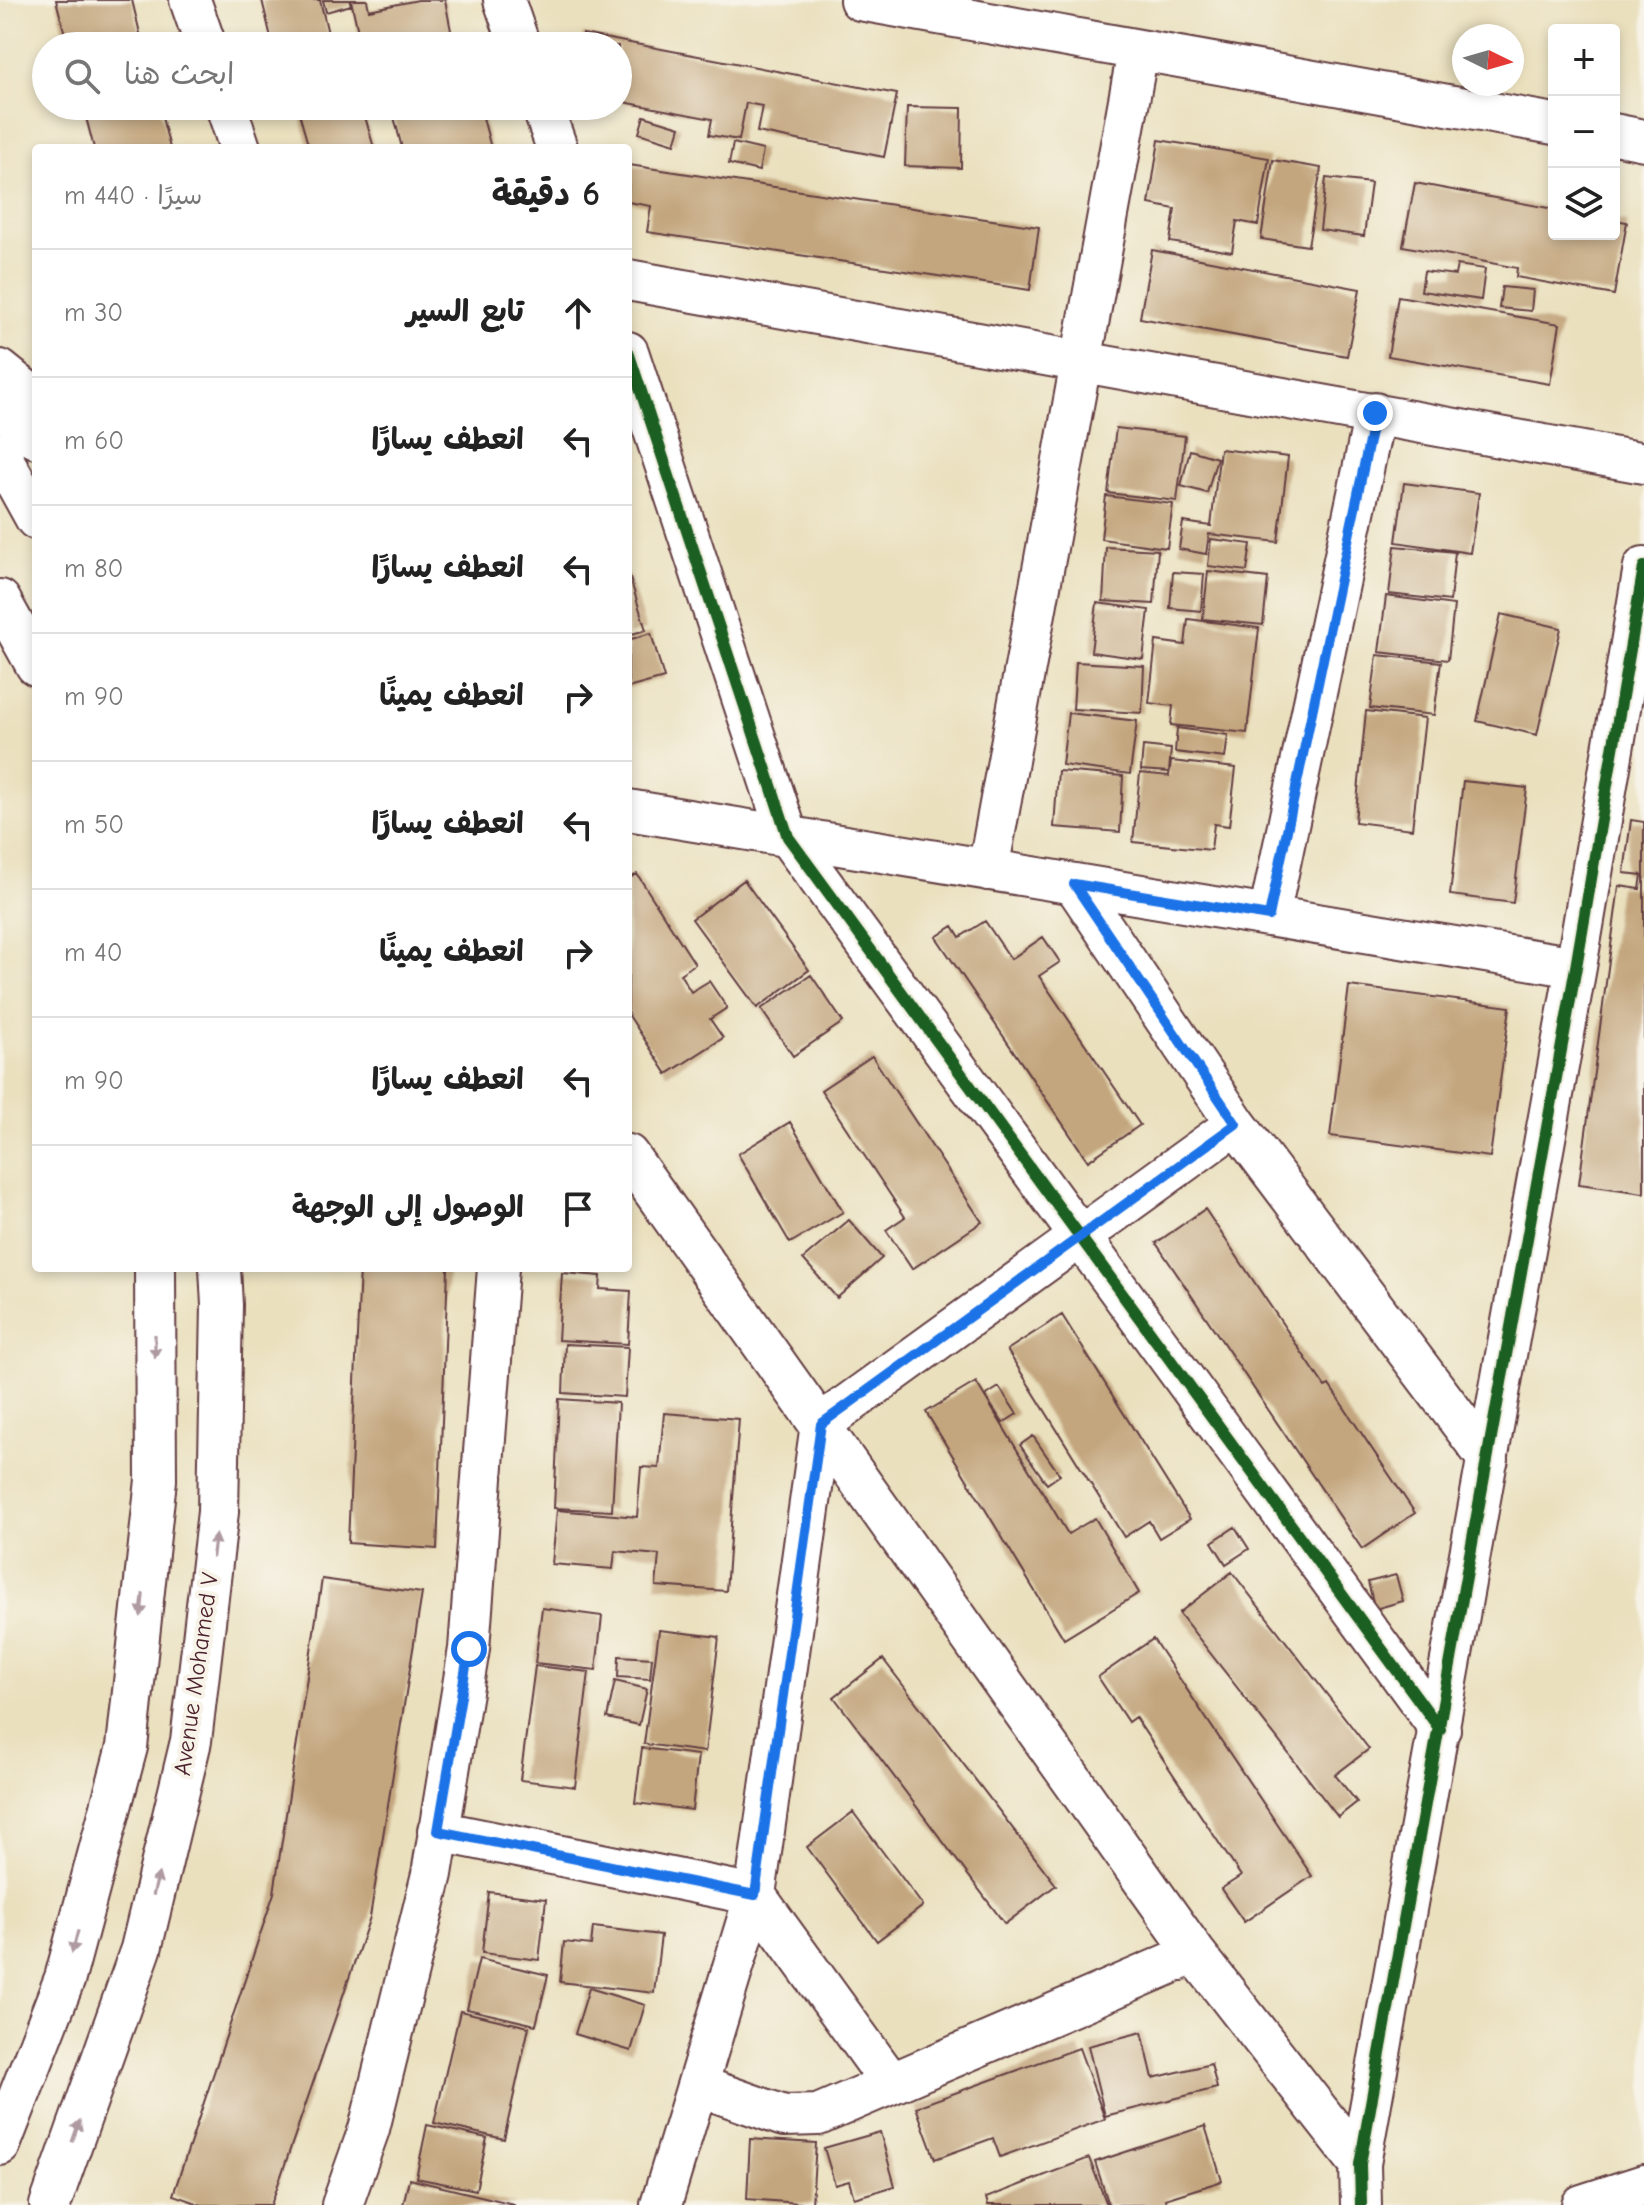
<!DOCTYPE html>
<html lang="ar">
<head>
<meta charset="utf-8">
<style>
  :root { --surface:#fff; --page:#f6f6f6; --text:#222; --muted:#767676; --line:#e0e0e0 }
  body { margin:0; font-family:"Comic Neue","Playpen Sans Arabic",sans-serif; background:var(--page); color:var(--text); direction:rtl }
  .controls { position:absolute; right:24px; top:24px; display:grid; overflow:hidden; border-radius:8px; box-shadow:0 4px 12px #0003 }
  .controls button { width:72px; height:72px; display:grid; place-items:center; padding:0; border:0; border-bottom:2px solid var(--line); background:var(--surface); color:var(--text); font:40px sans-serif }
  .compass { position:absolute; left:1452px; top:24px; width:72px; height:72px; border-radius:50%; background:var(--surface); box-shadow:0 4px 12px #0003; rotate:95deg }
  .stop { position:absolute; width:24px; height:24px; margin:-18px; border:6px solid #1a73e8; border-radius:50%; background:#fff }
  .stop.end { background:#1a73e8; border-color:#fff; box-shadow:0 2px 8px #0008 }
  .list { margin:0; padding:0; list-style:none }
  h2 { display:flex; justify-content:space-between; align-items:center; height:104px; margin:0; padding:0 32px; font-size:34px }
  h2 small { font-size:26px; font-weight:400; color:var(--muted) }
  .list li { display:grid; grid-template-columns:52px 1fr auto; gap:24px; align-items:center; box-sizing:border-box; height:128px; padding:0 32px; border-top:2px solid var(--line) }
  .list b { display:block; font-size:30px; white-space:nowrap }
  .list em { font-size:26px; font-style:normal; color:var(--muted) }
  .icon { flex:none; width:44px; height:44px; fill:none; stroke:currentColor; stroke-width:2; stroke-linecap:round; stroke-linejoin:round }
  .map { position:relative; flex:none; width:1644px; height:2205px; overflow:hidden; direction:ltr }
  .search { position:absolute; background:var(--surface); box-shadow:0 4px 12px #0003; left:32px; top:32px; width:600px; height:88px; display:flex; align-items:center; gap:20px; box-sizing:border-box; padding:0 28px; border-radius:44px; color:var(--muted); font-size:30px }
  .panel { position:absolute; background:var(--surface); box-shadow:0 4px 12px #0003; left:32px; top:144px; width:600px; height:1128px; border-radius:8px; direction:rtl }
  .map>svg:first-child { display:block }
  .building { fill:#c3a67e }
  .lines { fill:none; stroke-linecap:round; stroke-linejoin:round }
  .minor-casing { stroke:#623c41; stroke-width:44 }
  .minor { stroke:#fff; stroke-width:40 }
  .cycleway-casing { stroke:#f7f3e8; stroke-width:17 }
  .cycleway { stroke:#1b5e20; stroke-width:12 }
  .oneway { fill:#ae9aa0 }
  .route { stroke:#1a73e8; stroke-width:10 }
  .labels { text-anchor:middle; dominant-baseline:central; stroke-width:8; stroke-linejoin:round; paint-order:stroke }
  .street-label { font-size:24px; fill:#4a1f2b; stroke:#f7f3e8 }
</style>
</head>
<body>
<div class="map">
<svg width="1644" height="2205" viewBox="0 0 1644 2205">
  <rect width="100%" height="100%" fill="#f7f3e8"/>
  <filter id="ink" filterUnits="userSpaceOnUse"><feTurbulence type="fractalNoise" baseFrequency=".0125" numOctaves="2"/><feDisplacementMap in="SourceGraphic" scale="16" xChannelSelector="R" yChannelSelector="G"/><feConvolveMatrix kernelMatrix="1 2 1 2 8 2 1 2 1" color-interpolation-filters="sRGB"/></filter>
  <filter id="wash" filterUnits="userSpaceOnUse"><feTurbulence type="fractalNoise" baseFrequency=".006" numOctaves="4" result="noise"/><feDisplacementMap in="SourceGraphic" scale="32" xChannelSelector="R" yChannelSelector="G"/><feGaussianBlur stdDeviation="1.8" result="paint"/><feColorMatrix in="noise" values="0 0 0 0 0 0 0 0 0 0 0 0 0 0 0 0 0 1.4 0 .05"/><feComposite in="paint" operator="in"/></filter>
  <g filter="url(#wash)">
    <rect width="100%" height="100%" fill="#eae0be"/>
    <g id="blocks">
      <path class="building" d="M56,0h76l11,46h-75z
        M262,0h58l11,46h-58z
        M323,0h26l2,5 -25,7z
        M351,0h16l2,10 49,-10h27l9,46h-93z
        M583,34l314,60 -13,63 -127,-25 5,-26 -16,-3 -7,37 -30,-5 3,-16 -94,-18v-55h-37z
        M83,106h76l11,42h-76z
        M297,106h65l12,42h-65z
        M417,106h63l11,42h-89l-9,-35z
        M907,107l55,1 -1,60 -56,-2z
        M644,116l36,11 -5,17 -36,-11z
        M1159,140l110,18 -11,67 -21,-4 -5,31 -62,-10 5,-33 -26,-5z
        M733,143l30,7 -4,21 -30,-7z
        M1273,160l48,8 -13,78 -47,-7z
        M629,165l410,62 -9,63 -383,-58 4,-26 -23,-4z
        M1326,178l45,5 -7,53 -44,-6z
        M1415,183l139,26v25h60v-14l13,2 -13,73 -98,-18 1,-9 -114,-22z
        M1152,250l208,39 -13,67 -207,-38z
        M1457,265l28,4 -4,31 -60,-9 3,-20 31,4z
        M1502,287l31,3 -2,21 -32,-3z
        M1398,296l162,28 -10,60 -162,-28z
        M1116,428l69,8 -8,65 -69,-8z
        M1220,449l68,8 -10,85 -69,-8 -3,20 -27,-5 4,-27 28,4z
        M1190,450l27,8 -10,35 -26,-7z
        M1404,483l75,10 -9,60 -74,-11z
        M1106,496l67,8 -6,44 -66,-9z
        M1211,539l40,5 -4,27 -39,-5z
        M1395,546l60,6 -5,49 -61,-7z
        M1106,547l52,3 -4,54 -51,-3z
        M1208,571l60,7 -5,47 -60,-6z
        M628,572l18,58 -18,5z
        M1173,572l31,2 -3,37 -31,-3z
        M1386,596l68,9 -6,55 -69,-8z
        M1097,603l52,7 -6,49 -52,-7z
        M1501,614l60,14 -24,107 -60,-14z
        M1188,619l71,9 -12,105 -76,-8 2,-19 -24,-3 7,-62 29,4z
        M651,633l13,45 -36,10v-48z
        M1377,655l64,7 -7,53 -64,-7z
        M1076,662l68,4 -2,47 -69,-4z
        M1366,711l59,7 -13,111 -57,-7z
        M1068,713l69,8 -7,53 -68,-9z
        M1177,728l51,7 -3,23 -50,-6z
        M1143,746l28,3 -2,23 -28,-2z
        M1171,761l65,7 -7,58 -15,-2 -3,26 -78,-8 7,-69 29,3z
        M1058,771l65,5 -3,56 -66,-5z
        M1463,781l64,7 -14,115 -63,-8z
        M1631,820l13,2v371l-65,-9 40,-298 21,3 2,-14 -18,-2z
        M637,874l58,90 -15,10 11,18 18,-11 18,27 -17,11 13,19 -56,36 -39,-60v-135z
        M744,880l65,90 -52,38 -65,-89z
        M985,921l26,38 32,-22 17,25 -21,14 101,149 -52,36 -152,-224 17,-11 7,11z
        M811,975l32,47 -50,34 -32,-47z
        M1349,986l161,21 -20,150 -160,-21z
        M872,1056l110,166 -70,47 -26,-39 19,-13 -84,-127z
        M790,1122l53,90 -53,31 -52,-89z
        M1205,1209l120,178 4,-2 86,128 -53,36 -206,-306z
        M849,1220l33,38 -45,40 -34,-39z
        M360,1268h88l-11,281 -89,-6z
        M562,1273l39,3 -1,13 31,2 -3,53 -70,-4z
        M1062,1315l128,204 -31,19 -10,-17 -25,16 -117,-187z
        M565,1344l63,3 -3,50 -62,-4z
        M976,1382l92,152 27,-16 44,75 -75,46 -138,-227z
        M999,1387l18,27 -14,9 -18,-27z
        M559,1399l59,4 -6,108 -58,-3z
        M664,1413l75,6 -13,172 -70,-5 3,-31 -44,-4 -2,18 -61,-5 5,-54 80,7 4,-50 18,1z
        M1033,1436l27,39 -13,9 -27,-39z
        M1235,1527l14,22 -23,15 -14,-22z
        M1232,1572l137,177 -34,26 22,27 -19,15 -159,-204z
        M1396,1575l7,26 -28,8 -7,-27z
        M322,1579l100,14 -52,324 -99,288h-69l-29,-10 101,-302z
        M542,1608l60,8 -6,54 -61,-7z
        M659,1630l60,7 -14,115 -61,-8z
        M1153,1639l159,237 -68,46 -23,-33 20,-13 -106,-159 -7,5 -30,-45z
        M619,1656l33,2 -2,21 -32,-2z
        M883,1659l173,226 -51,39 -171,-227z
        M535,1666l54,6 -14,115 -55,-7z
        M615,1681l32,8 -8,36 -32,-7z
        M642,1748l56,7 -6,55 -57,-7z
        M853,1812l70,94 -46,35 -70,-94z
        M489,1892l57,7 -7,61 -57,-7z
        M593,1927l68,8 -7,58 -94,-11 4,-40 27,3z
        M479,1959l69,16 -12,50 -69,-16z
        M589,1988l56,17 -14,46 -56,-17z
        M460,2011l69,16 -25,112 -70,-16z
        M1142,2032l11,46 58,-14 6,24 -112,28 -17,-70z
        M1079,2048l26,71 -105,38 -7,-19 -58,21 -19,-52z
        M427,2125l60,13 -11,52 -60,-12z
        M1205,2126l17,55 -57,18 1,4 -7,2h-50l-14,-43z
        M880,2132l15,54 -41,12 -5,-17 -14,4 -11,-37z
        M750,2139l66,4 -4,61 -65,-5z
        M1089,2158l18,47h-119l-2,-7z
        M409,2179l105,25v1h-111z"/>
    </g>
  </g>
  <g filter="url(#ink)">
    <use href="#blocks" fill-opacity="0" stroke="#623c41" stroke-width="2"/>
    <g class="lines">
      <defs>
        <path id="minor" d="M190,0l16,46
          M504,0l16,46
          M860,0l694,124
          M226,106l14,42
          M542,106l15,42
          M1614,134l30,6
          M628,280l1016,183
          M628,352l160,485 652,892
          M0,370l36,29
          M0,408l36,30
          M0,454l36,65
          M0,600l36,65
          M628,810l948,157
          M988,870l150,-819
          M1074,884l162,240 252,335
          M1269,916l106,-503
          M628,1155l567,798 165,211
          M438,1831l317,64 136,188
          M699,2086l85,30 34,-1 377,-162
          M0,2145l65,-167 62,-231 29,-267 -1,-212
          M50,2205l91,-256 50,-208 27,-229 4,-207 -2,-37
          M342,2205l27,-76 63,-255 37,-225 29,-381
          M661,2205l94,-310 66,-471 415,-300
          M1361,2205l-1,-41 216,-1197 68,-400
          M1582,2205l62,-20"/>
      </defs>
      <use href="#minor" class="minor-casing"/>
      <use href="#minor" class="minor"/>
      <defs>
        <path id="cycleway" d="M628,352l160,485 652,892
          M1361,2205l-1,-41 216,-1197 68,-400"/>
      </defs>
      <use href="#cycleway" class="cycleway-casing"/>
      <use href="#cycleway" class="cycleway"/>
    </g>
    <defs><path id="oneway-solid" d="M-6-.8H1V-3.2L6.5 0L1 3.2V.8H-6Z" transform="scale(2)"/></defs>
    <g class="oneway">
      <use href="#oneway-solid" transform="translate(155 1346) rotate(90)"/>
      <use href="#oneway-solid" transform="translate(214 1546) rotate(-83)"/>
      <use href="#oneway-solid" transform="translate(142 1605) rotate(96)"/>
      <use href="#oneway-solid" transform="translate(156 1884) rotate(-76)"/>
      <use href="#oneway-solid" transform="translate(75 1942) rotate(105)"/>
      <use href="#oneway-solid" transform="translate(76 2131) rotate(-71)"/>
    </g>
  </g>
  <g class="lines" filter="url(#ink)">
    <path class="route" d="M469,1649l-31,182 317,64 66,-471 415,-300 -162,-240 195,32 106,-503"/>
  </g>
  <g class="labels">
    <g class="street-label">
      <text transform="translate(196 1674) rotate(-82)">Avenue Mohamed V</text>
    </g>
  </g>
</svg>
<div class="controls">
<button>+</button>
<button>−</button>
<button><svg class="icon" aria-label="layers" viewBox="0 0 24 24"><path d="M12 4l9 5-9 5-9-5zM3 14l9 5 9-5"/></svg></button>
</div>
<svg class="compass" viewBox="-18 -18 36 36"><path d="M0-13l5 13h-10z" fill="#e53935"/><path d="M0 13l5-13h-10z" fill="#767676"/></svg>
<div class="stop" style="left:469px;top:1649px"></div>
<div class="stop end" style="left:1375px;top:413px"></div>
<div class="search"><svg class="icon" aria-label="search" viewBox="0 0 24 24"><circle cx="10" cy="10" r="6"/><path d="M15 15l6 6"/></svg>ابحث هنا</div>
<section class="panel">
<h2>6 دقيقة<small>سيرًا · 440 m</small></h2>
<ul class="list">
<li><svg class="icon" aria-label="ahead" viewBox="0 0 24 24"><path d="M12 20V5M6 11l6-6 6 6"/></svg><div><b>تابع السير</b></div><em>30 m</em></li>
<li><svg class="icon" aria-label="left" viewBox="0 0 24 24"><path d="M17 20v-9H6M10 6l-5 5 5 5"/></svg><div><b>انعطف يسارًا</b></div><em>60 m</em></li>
<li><svg class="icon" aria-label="left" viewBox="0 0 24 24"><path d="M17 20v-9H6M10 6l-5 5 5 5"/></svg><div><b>انعطف يسارًا</b></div><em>80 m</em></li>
<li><svg class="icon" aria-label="right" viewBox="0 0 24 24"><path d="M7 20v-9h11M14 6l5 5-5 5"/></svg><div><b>انعطف يمينًا</b></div><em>90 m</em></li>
<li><svg class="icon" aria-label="left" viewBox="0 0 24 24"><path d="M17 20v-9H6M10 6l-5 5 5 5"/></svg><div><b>انعطف يسارًا</b></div><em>50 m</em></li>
<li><svg class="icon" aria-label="right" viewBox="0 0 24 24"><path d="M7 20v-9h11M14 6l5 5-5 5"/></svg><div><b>انعطف يمينًا</b></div><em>40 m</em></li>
<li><svg class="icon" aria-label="left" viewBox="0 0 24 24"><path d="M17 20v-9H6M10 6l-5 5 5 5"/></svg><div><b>انعطف يسارًا</b></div><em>90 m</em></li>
<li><svg class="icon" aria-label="arrive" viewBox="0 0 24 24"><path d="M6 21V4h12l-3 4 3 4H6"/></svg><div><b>الوصول إلى الوجهة</b></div></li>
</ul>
</section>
</div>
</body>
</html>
